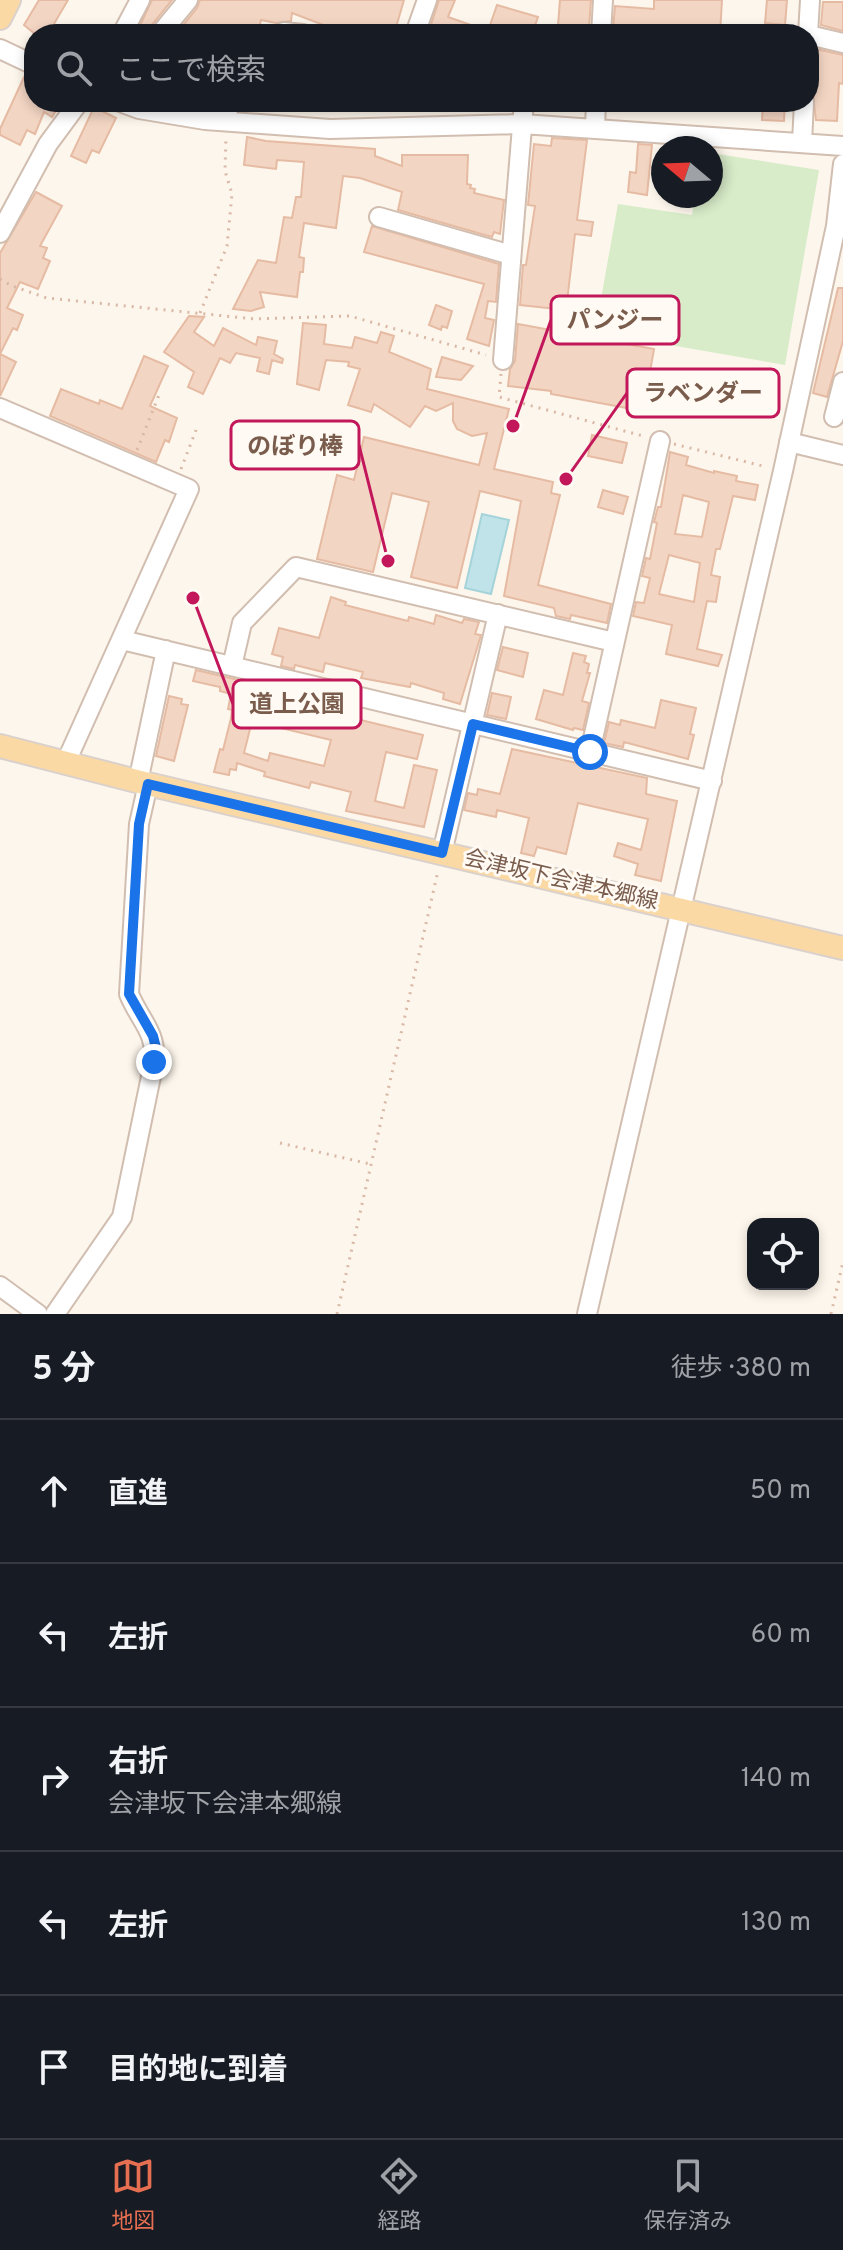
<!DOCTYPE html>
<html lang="ja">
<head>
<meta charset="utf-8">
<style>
  :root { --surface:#171b24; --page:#242831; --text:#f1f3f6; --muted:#9ea1a6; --line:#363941; --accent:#e76f51 }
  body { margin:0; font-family:Overpass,"Noto Sans JP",sans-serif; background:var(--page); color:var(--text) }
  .controls { position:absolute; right:24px; bottom:24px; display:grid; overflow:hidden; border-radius:16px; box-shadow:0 4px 12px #0003 }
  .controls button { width:72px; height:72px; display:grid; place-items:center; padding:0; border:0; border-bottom:2px solid var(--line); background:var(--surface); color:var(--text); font:40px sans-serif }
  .compass { position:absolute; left:651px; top:136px; width:72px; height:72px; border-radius:50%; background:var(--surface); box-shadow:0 4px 12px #0003; rotate:289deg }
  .stop { position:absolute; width:24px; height:24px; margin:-18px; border:6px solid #1a73e8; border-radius:50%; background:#fff }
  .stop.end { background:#1a73e8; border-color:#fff; box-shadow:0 2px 8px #0008 }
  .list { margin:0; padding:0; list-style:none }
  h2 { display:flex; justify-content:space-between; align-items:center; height:104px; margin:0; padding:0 32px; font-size:34px }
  h2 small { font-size:26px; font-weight:400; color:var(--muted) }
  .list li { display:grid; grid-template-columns:52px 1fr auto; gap:24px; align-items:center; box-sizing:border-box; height:144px; padding:0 32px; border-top:2px solid var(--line) }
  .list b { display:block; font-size:30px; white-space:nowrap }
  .list p { margin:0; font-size:26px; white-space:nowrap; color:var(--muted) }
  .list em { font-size:26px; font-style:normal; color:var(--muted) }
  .icon { flex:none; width:44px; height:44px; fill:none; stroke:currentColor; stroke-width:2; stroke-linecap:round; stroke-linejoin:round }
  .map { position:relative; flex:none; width:843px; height:1314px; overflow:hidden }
  .search { position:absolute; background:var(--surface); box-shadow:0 4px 12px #0003; left:24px; right:24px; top:24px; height:88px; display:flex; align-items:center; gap:20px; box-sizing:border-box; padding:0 28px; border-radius:32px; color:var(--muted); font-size:30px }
  .sheet { height:824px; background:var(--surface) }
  nav { display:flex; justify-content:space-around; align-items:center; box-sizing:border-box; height:112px; border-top:2px solid var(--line); background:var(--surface); font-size:22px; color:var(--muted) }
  nav a { display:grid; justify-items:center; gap:4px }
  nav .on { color:var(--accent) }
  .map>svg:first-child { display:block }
  .green { fill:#d8ecc9 }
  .water { fill:#bfe3e8; stroke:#a5d3da; stroke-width:2 }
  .building { fill:#f3d5c3; stroke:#e6bba3; stroke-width:2; fill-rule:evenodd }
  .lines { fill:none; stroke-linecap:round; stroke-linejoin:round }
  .minor-casing { stroke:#d1beb0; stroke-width:22 }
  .major-casing { stroke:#dad1cd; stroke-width:26 }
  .path { stroke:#d9b8a5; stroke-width:3; stroke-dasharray:2 6; stroke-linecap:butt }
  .minor { stroke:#fff; stroke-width:18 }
  .major { stroke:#fbd9a5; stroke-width:22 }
  .route { stroke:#1a73e8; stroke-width:10 }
  .labels { text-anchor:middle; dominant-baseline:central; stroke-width:6; stroke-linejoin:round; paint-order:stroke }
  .street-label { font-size:22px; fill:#7a5c4d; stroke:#fffaf3 }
  .leader { fill:none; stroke:#c2185b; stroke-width:3 }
  .callout-dot { fill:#c2185b; stroke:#fffaf3; stroke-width:3 }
  .callout { fill:#fffaf3; stroke:#c2185b; stroke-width:3 }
  .callout-label { font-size:24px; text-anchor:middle; font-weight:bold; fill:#7a5c4d }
</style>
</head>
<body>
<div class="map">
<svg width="843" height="1314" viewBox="0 0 843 1314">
  <rect width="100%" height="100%" fill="#fdf6ec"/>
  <path class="green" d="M711,153l108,17 -34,195 -190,-33 23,-128 74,11 3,-19h16z"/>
  <path class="water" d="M482,514l27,6 -18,74 -26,-6z"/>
  <path class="building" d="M39,0h29l-20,34h-13l-11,-9z
    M152,0h20l-21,26 -3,8h-12z
    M200,0h204l-10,34h-47l-55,-21 -1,8 -15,2 -15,-3 -3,12 -3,-1 -1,3h-68l-6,-5 17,-21z
    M439,0h16l-7,17 40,14 9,-26 41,12 -6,17 -20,-6 -2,6h-82z
    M560,0h31l-2,27 -31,-2z
    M654,0h68l-2,34h-63l-44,-4 2,-24 39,3z
    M767,0h20l-2,25 -20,-2z
    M823,2h20v29l-22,-6z
    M816,49l27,6v29l-4,-1 -2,38 -21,-1 -3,-25z
    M24,77l10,4v21h27l-9,15 -8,-5 -9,22 -8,-4 -7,15 -20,-10v-6z
    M763,102h22l-1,19 -22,-1z
    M94,107l22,11 -17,35 -7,-3 -6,13 -15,-7z
    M247,137l19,4 109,8v7l27,10v-11h66l-1,29 4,1 -1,3 5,1 -1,4 30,7 -4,34 -6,-2 -2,5 -94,-27 4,-18 -42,-14 -17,-2 -7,52 -32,-5 -5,34 5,1 -1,14h-3l-3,25 -37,-5 4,15 -13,4 -18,-2 25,-49 18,3 8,-46 8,1 4,-21h5l3,-35 -27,-2 -1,9 -32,-4z
    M552,138l35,2 -10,80 16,2 -2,14 -16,-2 -9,76 -46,-5 3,-40h3l9,-59 -7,-1 6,-61 17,2z
    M638,144l14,1 -5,50 -19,-3 2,-20 6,1z
    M36,192l26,14 -22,40 7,2 -4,10 7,3 -12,28 -18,-7 -13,26 16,7 -6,15 -4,-2 -13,26v-101z
    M372,226l127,38 -3,38 -8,-1 -3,17 9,2 -5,26 -22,-7 17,-55 -120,-32z
    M838,288h5v53l-16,56 -14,-4z
    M436,305l16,6 -5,17 -5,-2 -1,4 -12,-5z
    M189,316l15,1 -10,15 20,14 9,-18 33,17 2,-8 19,4 -3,13 9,5 -1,4 -10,-3 -3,14 -12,-3 3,-13 -24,-5 -6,10 -10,-5 -17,36 -15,-7 6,-15 -30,-20z
    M303,323l23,2 -2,19 28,4 3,-11 22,6 4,-11 13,4 -5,16 42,17 -4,20 82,20 -15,60 59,13 -2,11 9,2 -22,90 73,19 -4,19 -36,-8 -1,4 -14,-3 -2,-8 -50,-12 17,-95 -41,-10 -23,97 -46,-11 18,-75 -37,-9 -19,79 -56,-13 20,-84 17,5 10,-43 115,28 8,-32 -15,3 -15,-7 -4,-8v-18l-17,8 -11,-5 -15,21 -36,-23 -3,8 -23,-7 12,-36 -12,-3 1,-4 -23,-2 -7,30 -22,-6z
    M518,324l136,25 -11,62 -92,-17v-3l-43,-5 2,-17 5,-8z
    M0,354l16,8 -16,34z
    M144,356l24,10 -18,40 27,12 -8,24 -4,-2 -9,22 -106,-46 11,-27 38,15 1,-4 22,9z
    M442,357l31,9 -12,14 -25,-3z
    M592,435l35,8 -5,20 -34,-7z
    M670,452l18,5 -2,8 28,8v-2l23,5 -1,5 22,4 -3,15 -22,-4 -13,53h-4l-5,26 9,2 -4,25 -9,-1 -10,48 25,6 -4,11 -52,-12 6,-29 -39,-9 3,-14 8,1 6,-25 -8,-2 4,-18 4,1 7,-36 -3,-1 4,-15h3zM683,495l26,7 -7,35 -27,-3zM669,555l31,8 -6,39 -35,-8z
    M603,490l25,7 -5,17 -25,-7z
    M331,597l15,5 -1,3 63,16 1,-4 25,7 2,-9 26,8 2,-4 15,3 -4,12 6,1 -21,69 -17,-5 1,-6 -33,-10 -1,4 -49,-9 2,-6 -38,-9 -2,9 -28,-7 -1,4 -13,-3 2,-9 -11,-3 7,-26 40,10z
    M503,647l25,6 -5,24 -26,-7z
    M573,653l13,3 -2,6 5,2 -2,9h3l-8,28 7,2 -6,27 -9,-2 -1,2 -37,-11 8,-29 19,5z
    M196,670l51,12 -2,9 56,14 4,-9 17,4 -3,10 104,25 -6,24 -31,-7 -11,49 29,7 10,-43 23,5 -13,57 -78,-16 5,-19 -40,-10 -2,6 -45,-12 1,-4 -28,-9 -1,7 -6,-1 -1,6 -15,-3 6,-23 3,1 8,-32 1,-8 -4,-1 3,-15 -11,-3v-4l-27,-6zM252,721l79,19 -7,26 -54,-13 -2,8 -24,-8z
    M492,693l19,4 -5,22 -19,-4z
    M169,696l13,3 -1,5 7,1 -14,56 -18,-5z
    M661,700l35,8 -6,26 4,1 -6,24 -64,-17 -1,5 -19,-4 5,-21 11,3 1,-5 34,8z
    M512,749l135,29 -1,16 31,7 -16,80 -26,-6 3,-11 -24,-8 4,-13 23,7 7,-31 -70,-16 -12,51 -29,-7 -3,9 -13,-3 8,-35 -32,-8 -1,7 -32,-7 4,-17 9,2 1,-6 22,5z"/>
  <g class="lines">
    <defs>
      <path id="minor" d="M122,34l18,-34
        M160,34l28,-34
        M280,34l4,-2 19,2
        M415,34l12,-34
        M601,34l2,-34
        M808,34l2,-34
        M809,35l34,8
        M0,49l34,16
        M120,102l19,7 66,11 125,9 192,-5 321,22
        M224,121l7,-19
        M595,128l1,-26
        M802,143l2,-41
        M379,217l132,38
        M0,233l48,-89 31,-42
        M503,360l21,-258
        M0,408l189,81 -123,273
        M834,417l9,-35
        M789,442l54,13
        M122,640l590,141
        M232,666l10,-43 54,-56 318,75
        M590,752l70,-311
        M138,782l28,-132
        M442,853l56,-239
        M0,1286l38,28
        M55,1314l67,-97 32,-155c3,-30 -14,-41 -25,-68l10,-170 9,-40
        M587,1314l196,-843 53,-245 7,-62"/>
      <path id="major" d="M0,18l9,-18
        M0,746l148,38 695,164"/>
    </defs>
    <use href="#minor" class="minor-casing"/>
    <use href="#major" class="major-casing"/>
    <path class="path" d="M0,279l12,7 35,12 208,21 95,-3 136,39
      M200,313l27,-67 5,-52 -7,-23 1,-35
      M501,374l-2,23 144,39
      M674,444l93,23
      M137,450l22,-55
      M181,469l15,-39
      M280,1143l90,21
      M337,1314l101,-443
      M831,1314l12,-52"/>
    <use href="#minor" class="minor"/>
    <use href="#major" class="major"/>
  </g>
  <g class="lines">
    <path class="route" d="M154,1062l2,-14 -3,-12 -24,-42 10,-170 9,-40 294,69 31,-129 117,28"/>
  </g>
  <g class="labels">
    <g class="street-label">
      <text transform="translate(561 881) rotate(13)">会津坂下会津本郷線</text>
    </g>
  </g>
  <path class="leader" d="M513 426L551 320M566 479L627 393M388 561L359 445M193 598L233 704"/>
  <g class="callout-dot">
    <circle cx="513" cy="426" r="8"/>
    <circle cx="566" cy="479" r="8"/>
    <circle cx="388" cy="561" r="8"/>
    <circle cx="193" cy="598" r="8"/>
  </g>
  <g class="callout">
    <rect x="551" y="296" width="128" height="48" rx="8"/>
    <rect x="627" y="369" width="152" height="48" rx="8"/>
    <rect x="231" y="421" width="128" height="48" rx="8"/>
    <rect x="233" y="680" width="128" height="48" rx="8"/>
  </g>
  <g class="callout-label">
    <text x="615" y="328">パンジー</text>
    <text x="703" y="401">ラベンダー</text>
    <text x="295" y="454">のぼり棒</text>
    <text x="297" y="712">道上公園</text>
  </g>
</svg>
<div class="controls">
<button><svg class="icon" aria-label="locate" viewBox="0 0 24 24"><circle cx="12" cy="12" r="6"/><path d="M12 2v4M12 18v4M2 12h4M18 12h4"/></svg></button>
</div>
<svg class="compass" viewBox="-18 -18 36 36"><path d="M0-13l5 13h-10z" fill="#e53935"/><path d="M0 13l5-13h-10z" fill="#9ea1a6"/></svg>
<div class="stop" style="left:590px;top:752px"></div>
<div class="stop end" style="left:154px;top:1062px"></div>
<div class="search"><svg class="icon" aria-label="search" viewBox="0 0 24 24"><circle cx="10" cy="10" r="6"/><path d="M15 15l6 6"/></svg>ここで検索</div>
</div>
<section class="sheet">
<h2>5 分<small>徒歩 · 380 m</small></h2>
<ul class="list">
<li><svg class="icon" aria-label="ahead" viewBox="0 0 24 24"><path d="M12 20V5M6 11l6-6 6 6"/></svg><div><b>直進</b></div><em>50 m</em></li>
<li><svg class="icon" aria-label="left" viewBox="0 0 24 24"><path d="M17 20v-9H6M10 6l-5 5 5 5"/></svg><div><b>左折</b></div><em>60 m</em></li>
<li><svg class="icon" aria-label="right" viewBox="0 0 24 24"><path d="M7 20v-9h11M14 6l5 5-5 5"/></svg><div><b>右折</b><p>会津坂下会津本郷線</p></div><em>140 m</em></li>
<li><svg class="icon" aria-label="left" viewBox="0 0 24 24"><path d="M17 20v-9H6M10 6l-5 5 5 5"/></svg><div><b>左折</b></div><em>130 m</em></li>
<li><svg class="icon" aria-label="arrive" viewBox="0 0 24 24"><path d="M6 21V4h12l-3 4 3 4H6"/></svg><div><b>目的地に到着</b></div></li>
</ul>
</section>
<nav>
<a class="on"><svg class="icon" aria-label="map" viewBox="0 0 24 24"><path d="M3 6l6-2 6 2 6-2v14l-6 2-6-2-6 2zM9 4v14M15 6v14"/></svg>地図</a>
<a><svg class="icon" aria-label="directions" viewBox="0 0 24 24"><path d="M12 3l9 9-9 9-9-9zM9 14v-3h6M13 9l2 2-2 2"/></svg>経路</a>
<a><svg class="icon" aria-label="saved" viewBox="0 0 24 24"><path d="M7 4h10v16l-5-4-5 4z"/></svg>保存済み</a>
</nav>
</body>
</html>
